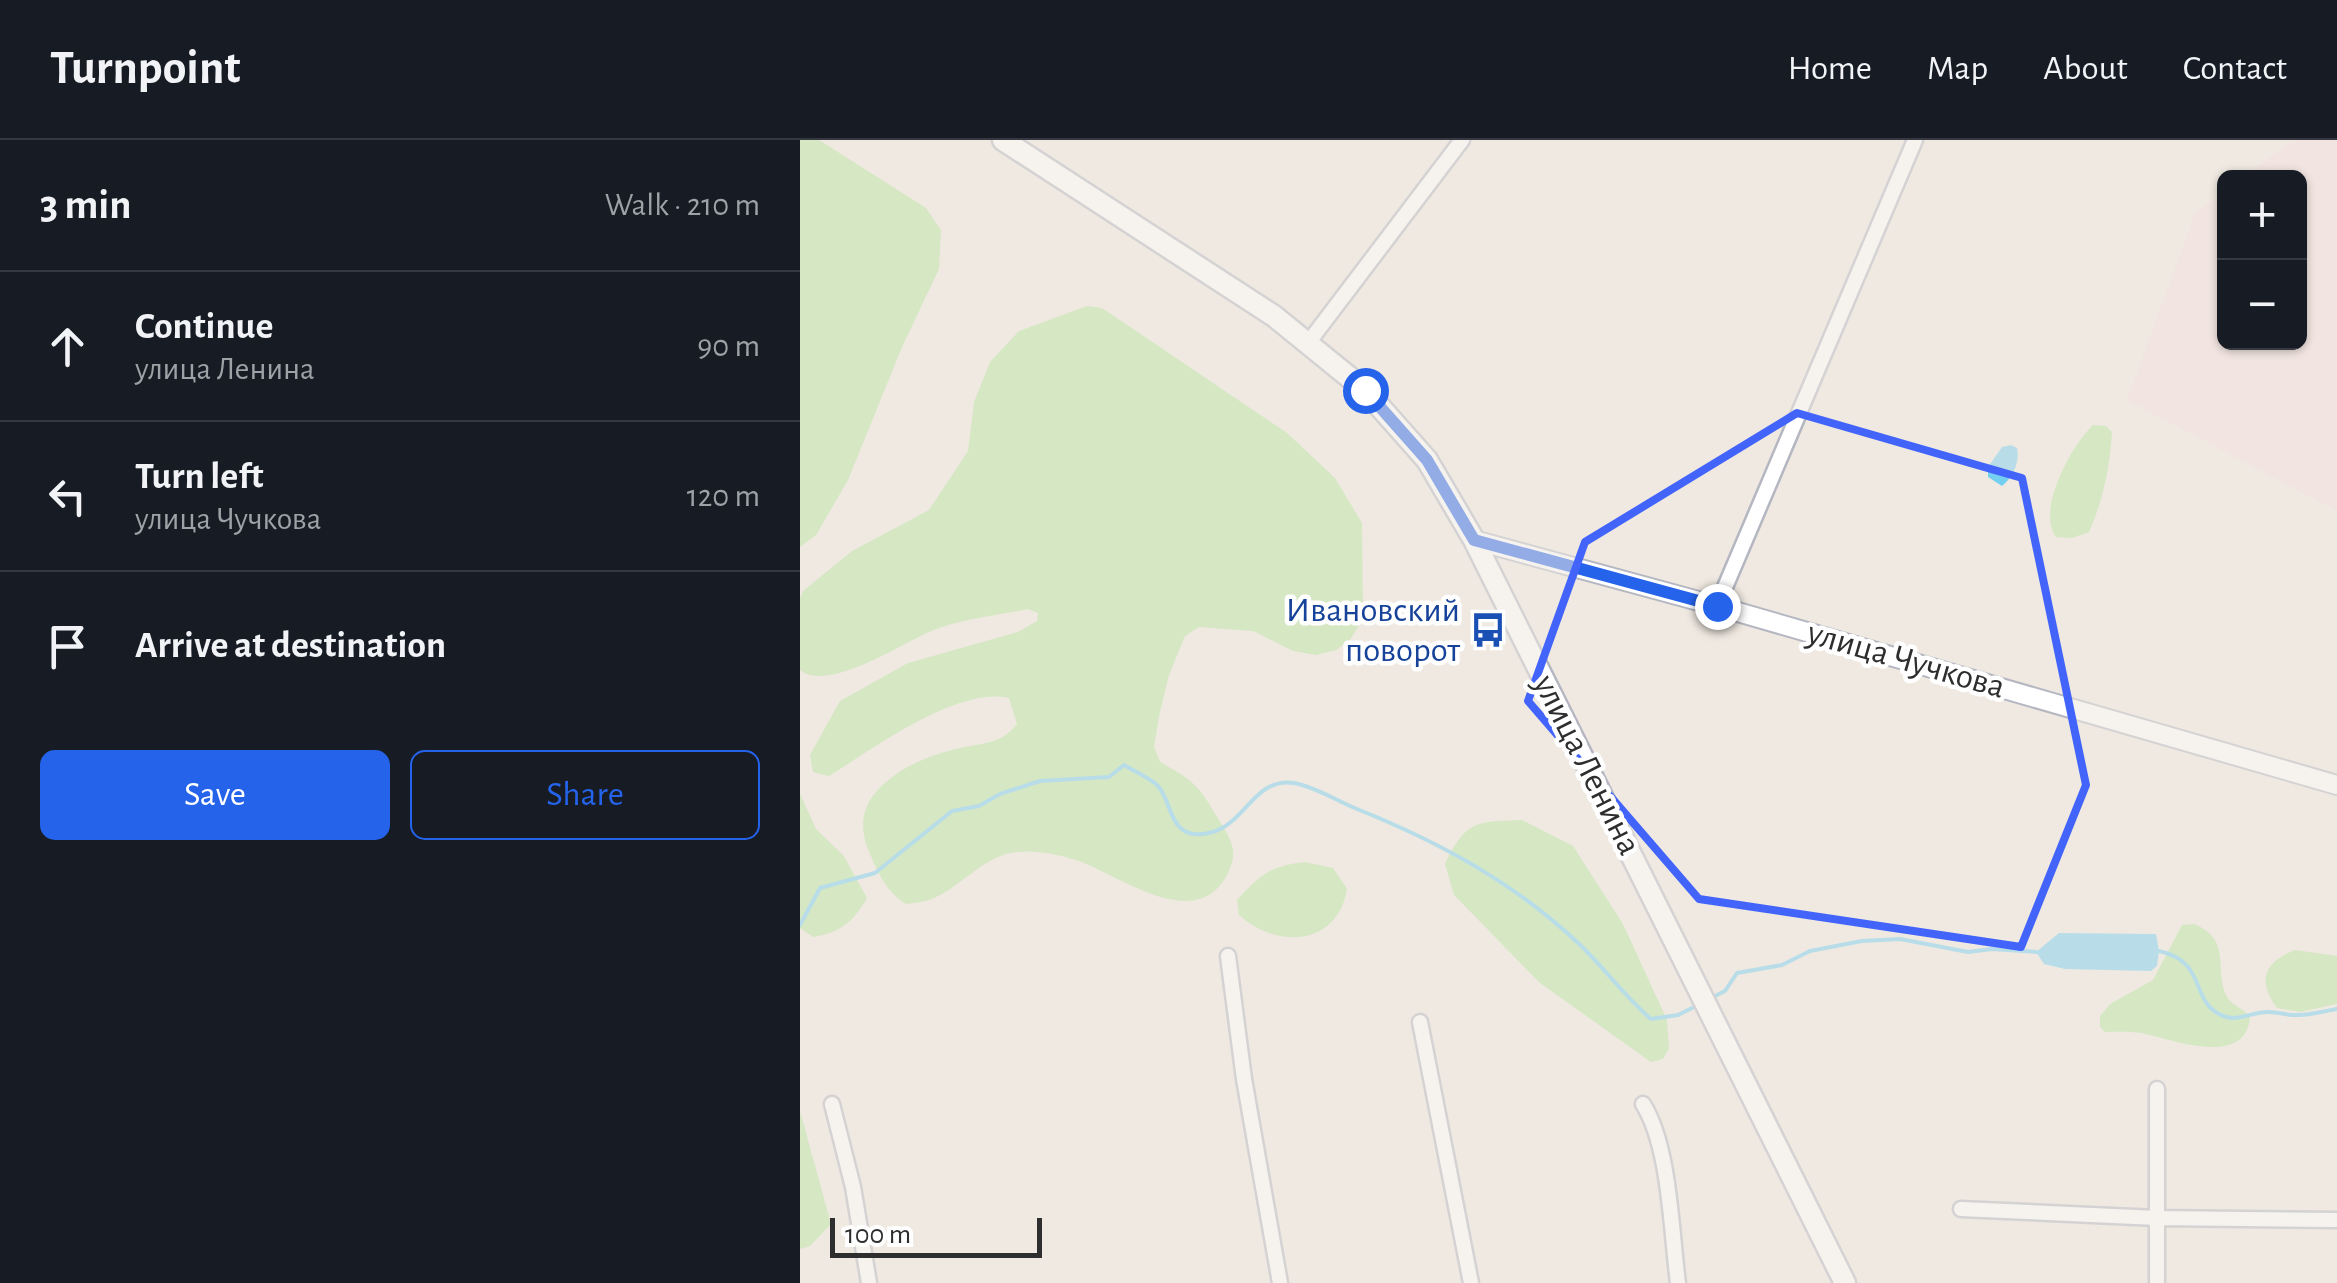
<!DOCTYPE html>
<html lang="en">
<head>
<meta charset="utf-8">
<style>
  :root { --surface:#171b24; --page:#20242c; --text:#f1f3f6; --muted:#9ea1a6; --line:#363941; --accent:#2563eb }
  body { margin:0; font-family:"Alegreya Sans",sans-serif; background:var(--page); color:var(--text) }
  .controls { position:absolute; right:30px; top:30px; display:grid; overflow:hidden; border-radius:15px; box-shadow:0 2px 8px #0004 }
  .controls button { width:90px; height:90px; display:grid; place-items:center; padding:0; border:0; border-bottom:2px solid var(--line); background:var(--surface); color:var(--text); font:50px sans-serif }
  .scale { position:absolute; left:30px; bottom:25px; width:212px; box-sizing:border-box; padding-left:10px; border:5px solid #2e2e2e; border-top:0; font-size:28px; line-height:35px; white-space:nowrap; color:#2e2e2e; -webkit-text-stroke:8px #fff; paint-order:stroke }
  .stop { position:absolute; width:30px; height:30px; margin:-22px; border:8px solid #2563eb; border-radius:50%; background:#fff }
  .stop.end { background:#2563eb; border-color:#fff; box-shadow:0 2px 10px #0008 }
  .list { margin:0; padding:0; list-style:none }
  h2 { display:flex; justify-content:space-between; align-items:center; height:130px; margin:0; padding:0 40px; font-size:42px }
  h2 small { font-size:32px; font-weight:400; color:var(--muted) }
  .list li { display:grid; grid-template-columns:65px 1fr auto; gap:30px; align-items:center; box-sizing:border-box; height:150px; padding:0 40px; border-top:2px solid var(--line) }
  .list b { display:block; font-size:38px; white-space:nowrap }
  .list p { margin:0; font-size:32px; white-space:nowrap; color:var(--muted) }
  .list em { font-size:32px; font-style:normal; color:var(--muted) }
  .actions { display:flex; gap:20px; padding:30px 40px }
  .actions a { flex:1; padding:22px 0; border:2px solid var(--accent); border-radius:15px; text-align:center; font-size:35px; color:var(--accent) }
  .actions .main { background:var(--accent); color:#fff }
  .icon { flex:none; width:55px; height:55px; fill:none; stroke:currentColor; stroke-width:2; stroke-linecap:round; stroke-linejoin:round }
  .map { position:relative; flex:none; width:1537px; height:1143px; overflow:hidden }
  header { display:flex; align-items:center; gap:60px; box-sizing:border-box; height:140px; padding:0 50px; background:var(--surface); border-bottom:2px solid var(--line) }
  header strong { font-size:48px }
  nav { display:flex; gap:55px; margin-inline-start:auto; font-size:35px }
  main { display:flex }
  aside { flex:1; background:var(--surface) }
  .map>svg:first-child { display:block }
  .medical { fill:#f5dfe0 }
  .green { fill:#b6e59e }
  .water { fill:#75cff0 }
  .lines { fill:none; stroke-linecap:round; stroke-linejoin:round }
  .stream { stroke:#75cff0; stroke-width:4 }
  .minor-casing { stroke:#b4b7c1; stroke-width:19 }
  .tertiary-casing { stroke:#b4b7c1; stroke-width:22 }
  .secondary-casing { stroke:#b4b7c1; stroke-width:25 }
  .minor { stroke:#fff; stroke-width:14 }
  .tertiary { stroke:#fff; stroke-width:18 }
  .secondary { stroke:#fff; stroke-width:20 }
  .route { stroke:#2563eb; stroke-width:12 }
  .marked { fill:none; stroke:#4264fb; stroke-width:8; stroke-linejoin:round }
  .labels { text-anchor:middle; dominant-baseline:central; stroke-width:9; stroke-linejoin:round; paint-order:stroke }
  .transit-label { font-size:35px; fill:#164399; stroke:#fff; text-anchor:end }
  .street-label { font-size:35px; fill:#2e2e2e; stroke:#fff }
</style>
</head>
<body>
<header>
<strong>Turnpoint</strong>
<nav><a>Home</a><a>Map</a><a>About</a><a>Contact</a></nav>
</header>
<main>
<aside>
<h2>3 min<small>Walk · 210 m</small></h2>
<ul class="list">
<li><svg class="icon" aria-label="ahead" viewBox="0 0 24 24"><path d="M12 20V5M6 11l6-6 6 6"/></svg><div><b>Continue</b><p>улица Ленина</p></div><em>90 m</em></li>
<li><svg class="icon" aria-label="left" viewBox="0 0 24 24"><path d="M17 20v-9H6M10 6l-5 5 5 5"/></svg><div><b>Turn left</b><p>улица Чучкова</p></div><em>120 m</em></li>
<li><svg class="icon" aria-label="arrive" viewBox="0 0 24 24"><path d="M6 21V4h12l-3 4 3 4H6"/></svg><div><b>Arrive at destination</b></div></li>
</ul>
<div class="actions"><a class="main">Save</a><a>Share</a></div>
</aside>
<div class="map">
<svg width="1537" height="1143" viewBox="0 0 1537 1143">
  <rect width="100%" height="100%" fill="#efe9e1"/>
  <path class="medical" d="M1493,0h44v371l-210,-111 68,-186 29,-23v151h76v-164l-57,-1z"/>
  <path class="green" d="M0,0h19l107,68 15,22 -2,39 -37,78 -54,133 -32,55 -16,12z
    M287,166l15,2 185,125 48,45 27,45 1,96 -13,21 -14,10 -20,5 -23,-4 -40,-20 -54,-4 -14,9 -16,39 -10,41 -5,31 6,15c37,21 37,22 59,58 13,21 20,32 8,55 -32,60 -109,-1 -151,-15 -20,-6 -39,-10 -60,-8 -34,4 -56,37 -87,48 -7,2 -16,3 -23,4 -20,-12 -29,-33 -38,-55 -8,-21 -7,-39 8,-57 22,-24 48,-35 80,-43 24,-6 45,-4 61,-25l-8,-26c-52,-12 -136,51 -180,78l-16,-4 -3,-17 30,-54 68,-38 110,-31 19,-11 1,-8 -10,-4c-32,7 -70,10 -99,23 -28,12 -102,61 -129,38v-72l3,-7 49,-40 77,-41 39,-59 6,-49 16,-40 29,-31z
    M1293,285l13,1 6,6c-2,34 -9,69 -23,100l-17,6 -16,-1c-20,-27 15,-91 37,-112z
    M0,654l16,35 28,27 23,42c-13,23 -27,35 -54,39l-13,-9z
    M722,680l51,26 50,78 44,96 2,28 -6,11 -12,3 -111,-79 -86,-88 -9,-31c21,-44 31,-42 77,-44z
    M505,722l28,6 14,21c-10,58 -70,60 -108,26l-2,-15c24,-25 32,-34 68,-38z
    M1394,784c38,16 20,41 32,71 5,11 18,13 24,22 -4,50 -74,24 -104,17 -13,-3 -28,-2 -41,-2l-5,-5v-11l10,-12 43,-24 29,-55z
    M1495,810l42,6v48l-37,8 -23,-4c-21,-28 -12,-46 18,-58z
    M0,971l31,113 -21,22 -10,3z"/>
  <path class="water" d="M1211,305l6,3c3,14 -4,29 -15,38l-14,-9v-10l14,-20z
    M1259,793l97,1 3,17 -2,15 -6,5 -86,-2 -21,-5 -8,-12z"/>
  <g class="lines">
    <path class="stream" d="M0,785l20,-37 55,-15 77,-62 27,-5 21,-12 40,-13 69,-4 15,-12c10,6 24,12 33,20 17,16 10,60 56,47 33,-10 42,-55 81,-49 22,4 43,18 63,26 82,33 156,73 220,133 26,24 47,54 74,77l27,-4 20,-10
      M1359,811c49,11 30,49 62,64 15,8 31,-3 46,-3 10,-1 20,4 31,3 13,0 26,-4 39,-6
      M911,858l14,-7 12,-18 45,-8 28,-14 52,-10 38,-2 68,13 24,-3 44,3"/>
    <defs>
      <path id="minor" d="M508,203l154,-203
        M917,466l198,-466
        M428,816l16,123 36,204
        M620,882l51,261
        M1357,949v194
        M32,964l21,83 16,96
        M843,964c27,43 28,127 35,179
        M1161,1069l196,9 180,2"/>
      <path id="tertiary" d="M674,400l243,66 620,179"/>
      <path id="secondary" d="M203,0l271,176 91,74 62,70 47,80 371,743"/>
    </defs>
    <use href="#minor" class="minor-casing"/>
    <use href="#tertiary" class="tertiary-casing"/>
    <use href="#secondary" class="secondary-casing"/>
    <use href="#minor" class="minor"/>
    <use href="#tertiary" class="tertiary"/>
    <use href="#secondary" class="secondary"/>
  </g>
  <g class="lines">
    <path class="route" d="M565,250l62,70 47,80 243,66"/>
  </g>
  <path d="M0 0H1537V1143H0ZM997,273l225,65 64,307 -65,162 -322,-48 -171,-198 57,-159z" fill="#efe9e1" fill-opacity=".55" fill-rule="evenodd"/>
  <path class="marked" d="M997,273l225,65 64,307 -65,162 -322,-48 -171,-198 57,-159z"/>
  <defs>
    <symbol id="bus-bare" viewBox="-9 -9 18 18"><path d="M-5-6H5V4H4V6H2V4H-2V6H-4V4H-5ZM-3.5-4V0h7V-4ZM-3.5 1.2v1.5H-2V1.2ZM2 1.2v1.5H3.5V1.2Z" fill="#1a4fb4" stroke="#fff" stroke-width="2.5" paint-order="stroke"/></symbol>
  </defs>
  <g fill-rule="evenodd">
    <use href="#bus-bare" x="663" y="465" width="50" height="50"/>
  </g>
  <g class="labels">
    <g class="transit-label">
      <text x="660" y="470">Ивановский<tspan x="660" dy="40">поворот</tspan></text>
    </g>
    <g class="street-label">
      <text transform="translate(1106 520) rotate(16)">улица Чучкова</text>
      <text transform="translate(787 625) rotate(63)">улица Ленина</text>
    </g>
  </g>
</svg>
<div class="controls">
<button>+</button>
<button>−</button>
</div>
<div class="scale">100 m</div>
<div class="stop" style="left:565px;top:250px"></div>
<div class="stop end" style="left:917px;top:466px"></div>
</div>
</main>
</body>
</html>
